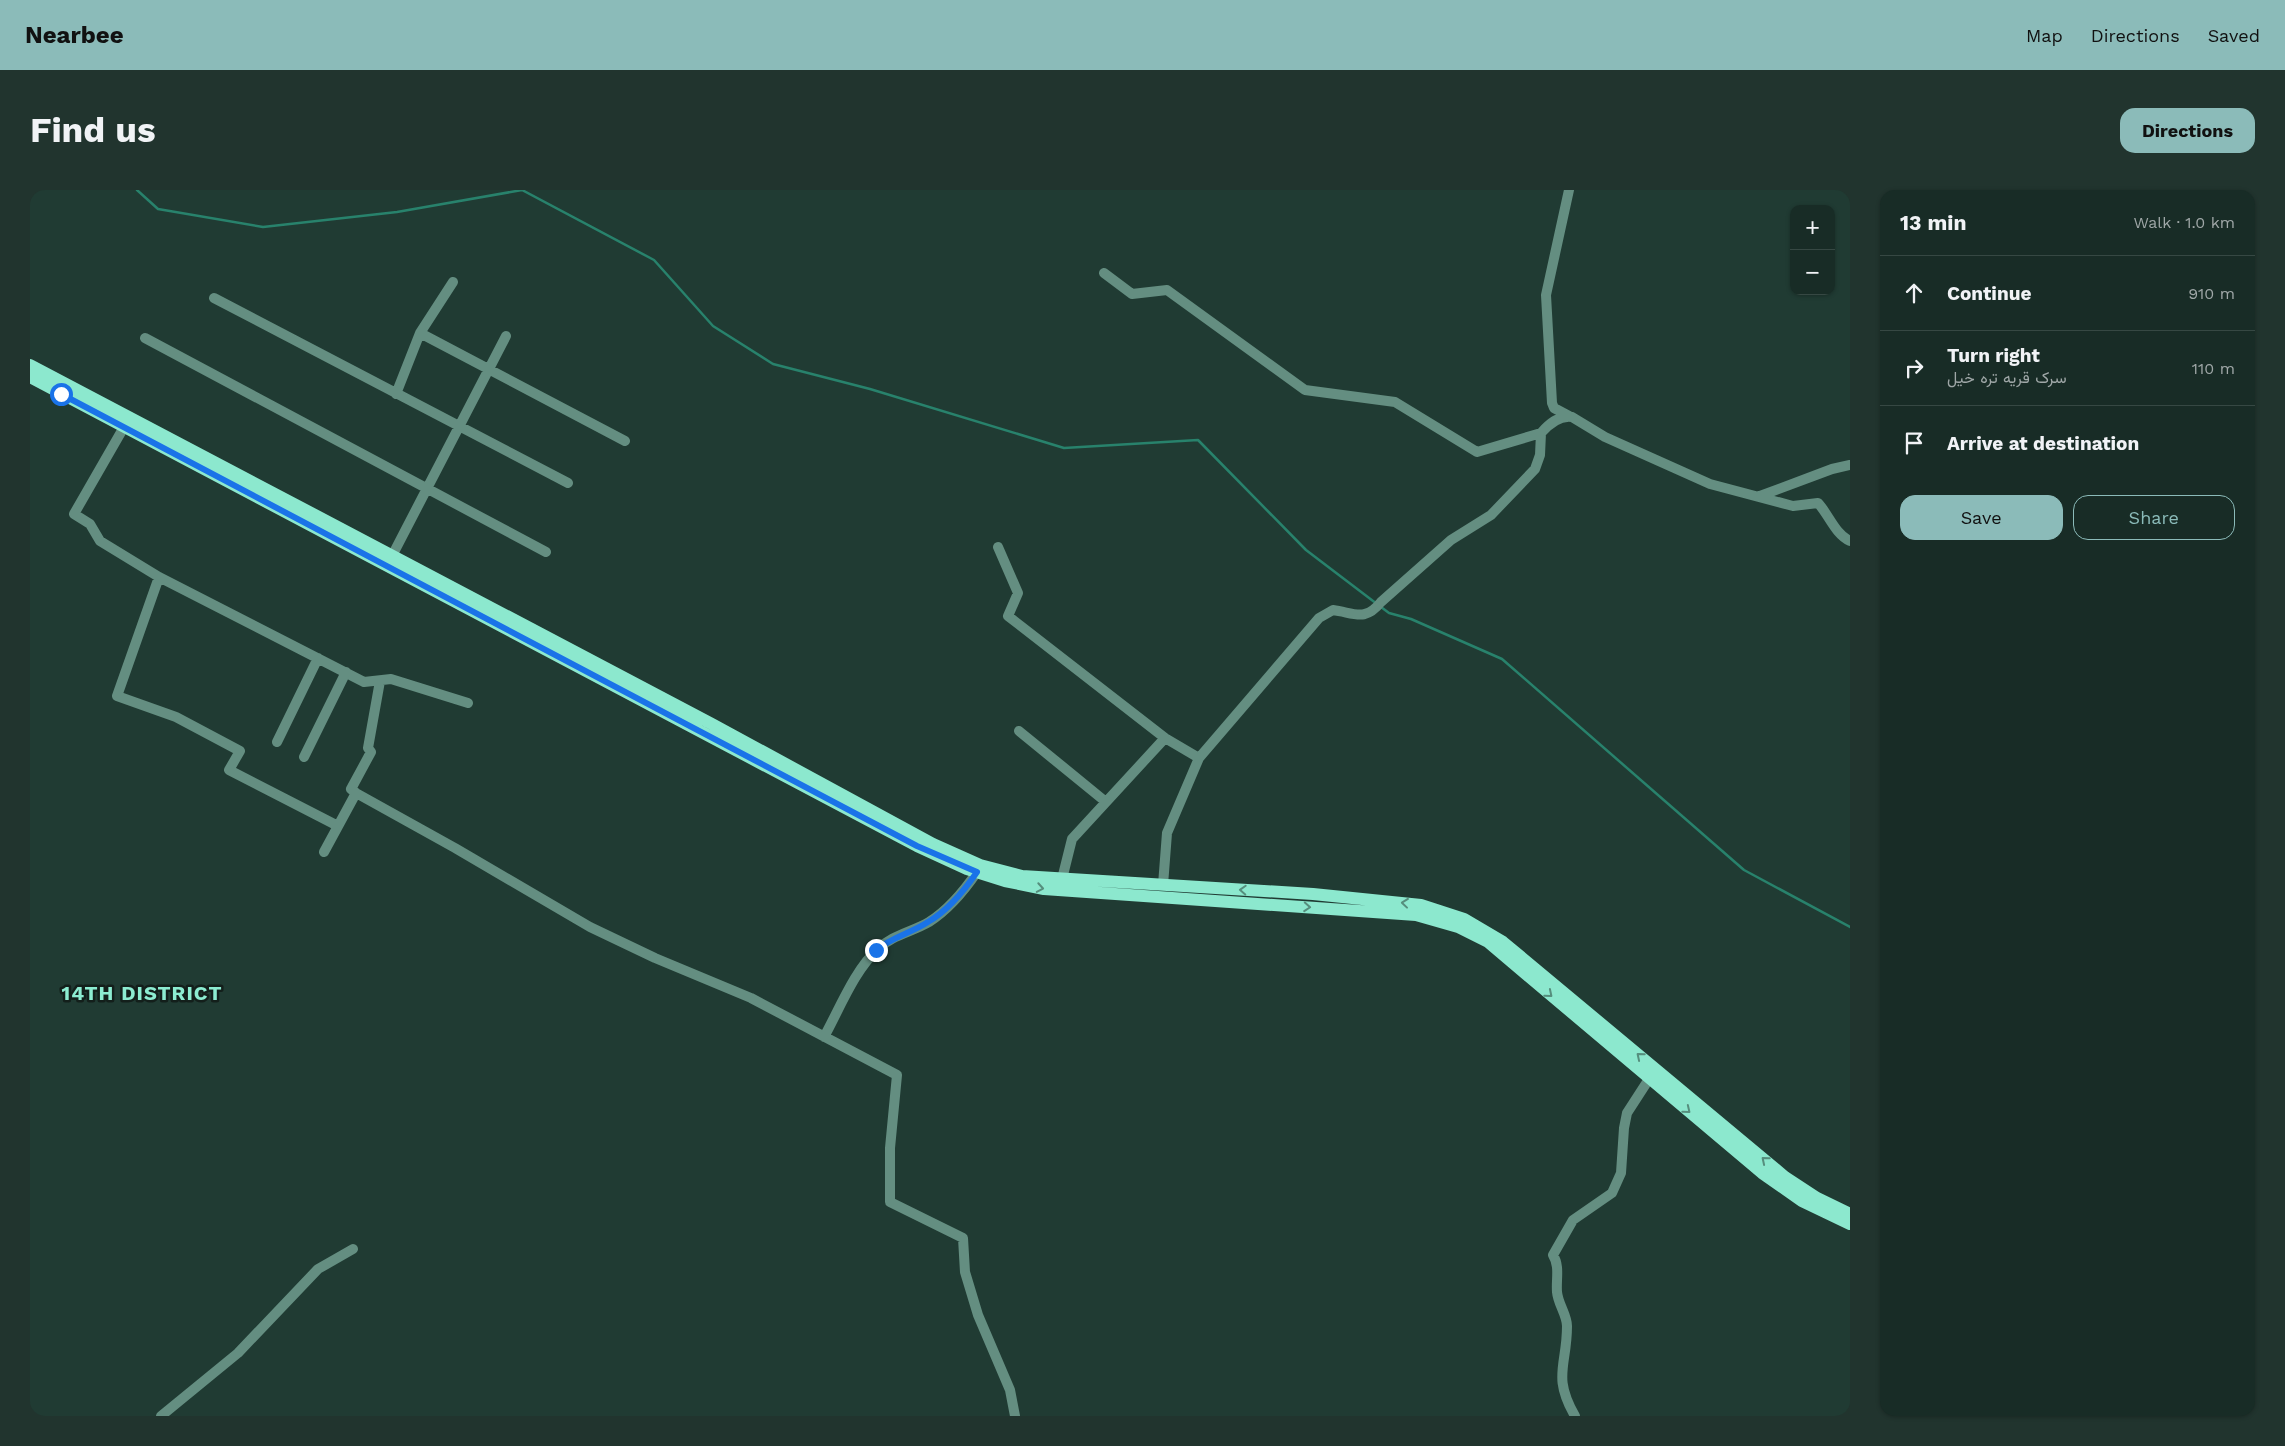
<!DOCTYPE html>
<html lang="en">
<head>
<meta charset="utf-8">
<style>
  :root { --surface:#182c26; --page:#21342e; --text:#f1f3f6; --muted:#9fa7a7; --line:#364843; --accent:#8bbbb9 }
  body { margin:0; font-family:"Work Sans",Vazirmatn,sans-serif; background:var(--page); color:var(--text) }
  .controls { position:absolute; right:15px; top:15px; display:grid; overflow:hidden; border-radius:10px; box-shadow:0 1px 4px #0004 }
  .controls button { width:45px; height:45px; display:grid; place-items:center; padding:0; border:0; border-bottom:1px solid var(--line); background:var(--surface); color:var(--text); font:25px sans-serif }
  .stop { position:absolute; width:15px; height:15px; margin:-11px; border:4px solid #1a73e8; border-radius:50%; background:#fff }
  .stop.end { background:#1a73e8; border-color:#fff; box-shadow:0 1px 5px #0008 }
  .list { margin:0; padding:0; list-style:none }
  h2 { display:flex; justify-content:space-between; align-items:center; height:65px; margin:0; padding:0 20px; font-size:21px }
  h2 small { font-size:16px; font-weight:400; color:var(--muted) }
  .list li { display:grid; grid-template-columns:32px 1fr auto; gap:15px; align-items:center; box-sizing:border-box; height:75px; padding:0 20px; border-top:1px solid var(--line) }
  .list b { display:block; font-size:19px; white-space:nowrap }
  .list p { margin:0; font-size:16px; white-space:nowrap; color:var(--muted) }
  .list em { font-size:16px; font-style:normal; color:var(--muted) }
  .actions { display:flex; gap:10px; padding:15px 20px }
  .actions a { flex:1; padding:11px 0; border:1px solid var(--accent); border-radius:15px; text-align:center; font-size:18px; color:var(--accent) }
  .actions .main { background:var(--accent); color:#111 }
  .icon { flex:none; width:28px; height:28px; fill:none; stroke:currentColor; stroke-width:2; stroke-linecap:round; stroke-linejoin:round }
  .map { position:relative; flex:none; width:1820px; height:1226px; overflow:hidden; border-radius:15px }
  header { display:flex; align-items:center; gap:30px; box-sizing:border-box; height:70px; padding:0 25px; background:var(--accent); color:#111 }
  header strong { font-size:24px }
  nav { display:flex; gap:28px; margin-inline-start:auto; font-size:18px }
  .intro { display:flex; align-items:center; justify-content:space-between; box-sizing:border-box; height:120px; padding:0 30px }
  h1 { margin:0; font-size:35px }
  .button { padding:12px 22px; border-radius:15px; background:var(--accent); color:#111; font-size:18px; font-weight:700 }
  main { display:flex; gap:30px; padding:0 30px }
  aside { flex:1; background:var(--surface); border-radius:15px; box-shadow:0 1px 4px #0004 }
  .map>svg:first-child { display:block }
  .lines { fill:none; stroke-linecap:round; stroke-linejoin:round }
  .stream { stroke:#28826c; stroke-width:2.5 }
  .minor { stroke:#648e81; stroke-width:10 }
  .major { stroke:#8ce8ce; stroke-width:12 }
  .oneway { stroke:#568e7d }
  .route { stroke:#1a73e8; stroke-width:6 }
  .labels { text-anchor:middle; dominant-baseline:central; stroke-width:5; stroke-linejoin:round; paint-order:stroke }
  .district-label { font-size:20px; font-weight:bold; letter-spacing:1px; fill:#8cecd1; stroke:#131f1b }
</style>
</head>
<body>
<header>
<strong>Nearbee</strong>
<nav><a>Map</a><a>Directions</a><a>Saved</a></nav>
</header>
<div class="intro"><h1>Find us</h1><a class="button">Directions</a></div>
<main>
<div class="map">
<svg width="1820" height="1226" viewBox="0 0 1820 1226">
  <rect width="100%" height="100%" fill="#203b33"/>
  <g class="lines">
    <path class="stream" d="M107,0l21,19 105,18 134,-15 125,-22 132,70 59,66 60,38 97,25 194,59 134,-8 108,110 71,54
      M1351,417l8,6 22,6 91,40 242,211 106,57"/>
    <path class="minor" d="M1074,83l28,21 35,-4 138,100 90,12 82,50 64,-19
      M184,108l354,185
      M390,143l205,108
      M115,148l401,214
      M366,204l24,-61 33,-51
      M1539,226l-15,-8 -2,-5 -6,-108 23,-105
      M94,237l-50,87 16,10 10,17 59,36 205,105 27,-3 77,24
      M1730,306l72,-27 18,-4
      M968,357l20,46 -10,23 157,122 34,20
      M362,366l114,-220
      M129,387l-42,119 59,21 64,34 -11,19 109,56
      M350,491l-12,67 3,4 -20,37 5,4 99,55 135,79 65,31 96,40 146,77 -7,73v54l73,36 2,34 13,43 32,75 5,26
      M989,541l87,71
      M247,552l41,-84
      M274,567l42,-85
      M294,662l32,-59
      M1032,689l10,-40 93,-101
      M1133,695l4,-52 32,-75 120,-140 14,-8c22,3 32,12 48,-8l70,-62 40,-25 44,-46 5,-14 1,-22c8,-9 18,-18 31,-16l33,20 105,47 83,22 25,-3c11,12 17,31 32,38
      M794,847c15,-27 31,-68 54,-88 14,-14 34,-17 51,-27 19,-12 35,-31 48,-50
      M131,1226l77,-63 80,-84 35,-20
      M1545,1226c-23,-40 -8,-50 -8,-90 0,-11 -9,-22 -10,-34 -1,-13 3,-26 -4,-37l20,-35 39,-27 9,-20 3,-45 3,-15 22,-34 6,-5"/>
    <path class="major" d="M0,175l682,359 221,120 47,21 42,11 291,18 108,11 43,14 39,23 282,235 32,21 33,16
      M0,187l887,469 50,23 38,12 39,8 372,26 42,12 30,15 274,231 40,28 48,23"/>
  </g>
  <defs><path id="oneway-chevron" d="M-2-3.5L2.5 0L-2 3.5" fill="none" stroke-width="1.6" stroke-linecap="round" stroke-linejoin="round" transform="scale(1.25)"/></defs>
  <g class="oneway">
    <use href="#oneway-chevron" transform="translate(1010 698) rotate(10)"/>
    <use href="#oneway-chevron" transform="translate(1213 700) rotate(-177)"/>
    <use href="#oneway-chevron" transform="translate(1375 713) rotate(-174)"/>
    <use href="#oneway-chevron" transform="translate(1277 717) rotate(4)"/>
    <use href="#oneway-chevron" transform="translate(1519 804) rotate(40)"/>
    <use href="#oneway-chevron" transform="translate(1610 866) rotate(-140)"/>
    <use href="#oneway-chevron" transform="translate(1657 920) rotate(39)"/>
    <use href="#oneway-chevron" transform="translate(1735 970) rotate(-140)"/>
  </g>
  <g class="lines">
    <path class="route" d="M31,204l856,452 60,26c-13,19 -30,39 -49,50 -17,11 -36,15 -52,28"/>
  </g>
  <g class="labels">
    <g class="district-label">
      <text x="112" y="803">14TH DISTRICT</text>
    </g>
  </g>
</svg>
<div class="controls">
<button>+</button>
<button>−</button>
</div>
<div class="stop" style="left:31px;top:204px"></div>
<div class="stop end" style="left:846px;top:760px"></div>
</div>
<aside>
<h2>13 min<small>Walk · 1.0 km</small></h2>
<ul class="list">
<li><svg class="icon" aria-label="ahead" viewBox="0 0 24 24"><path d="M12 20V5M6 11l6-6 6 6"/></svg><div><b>Continue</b></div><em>910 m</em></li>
<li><svg class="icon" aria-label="right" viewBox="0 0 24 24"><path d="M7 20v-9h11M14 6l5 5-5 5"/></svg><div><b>Turn right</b><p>سرک قریه تره خیل</p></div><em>110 m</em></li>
<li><svg class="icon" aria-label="arrive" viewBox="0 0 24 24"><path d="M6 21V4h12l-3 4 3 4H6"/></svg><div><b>Arrive at destination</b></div></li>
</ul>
<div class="actions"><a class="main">Save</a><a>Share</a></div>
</aside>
</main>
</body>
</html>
